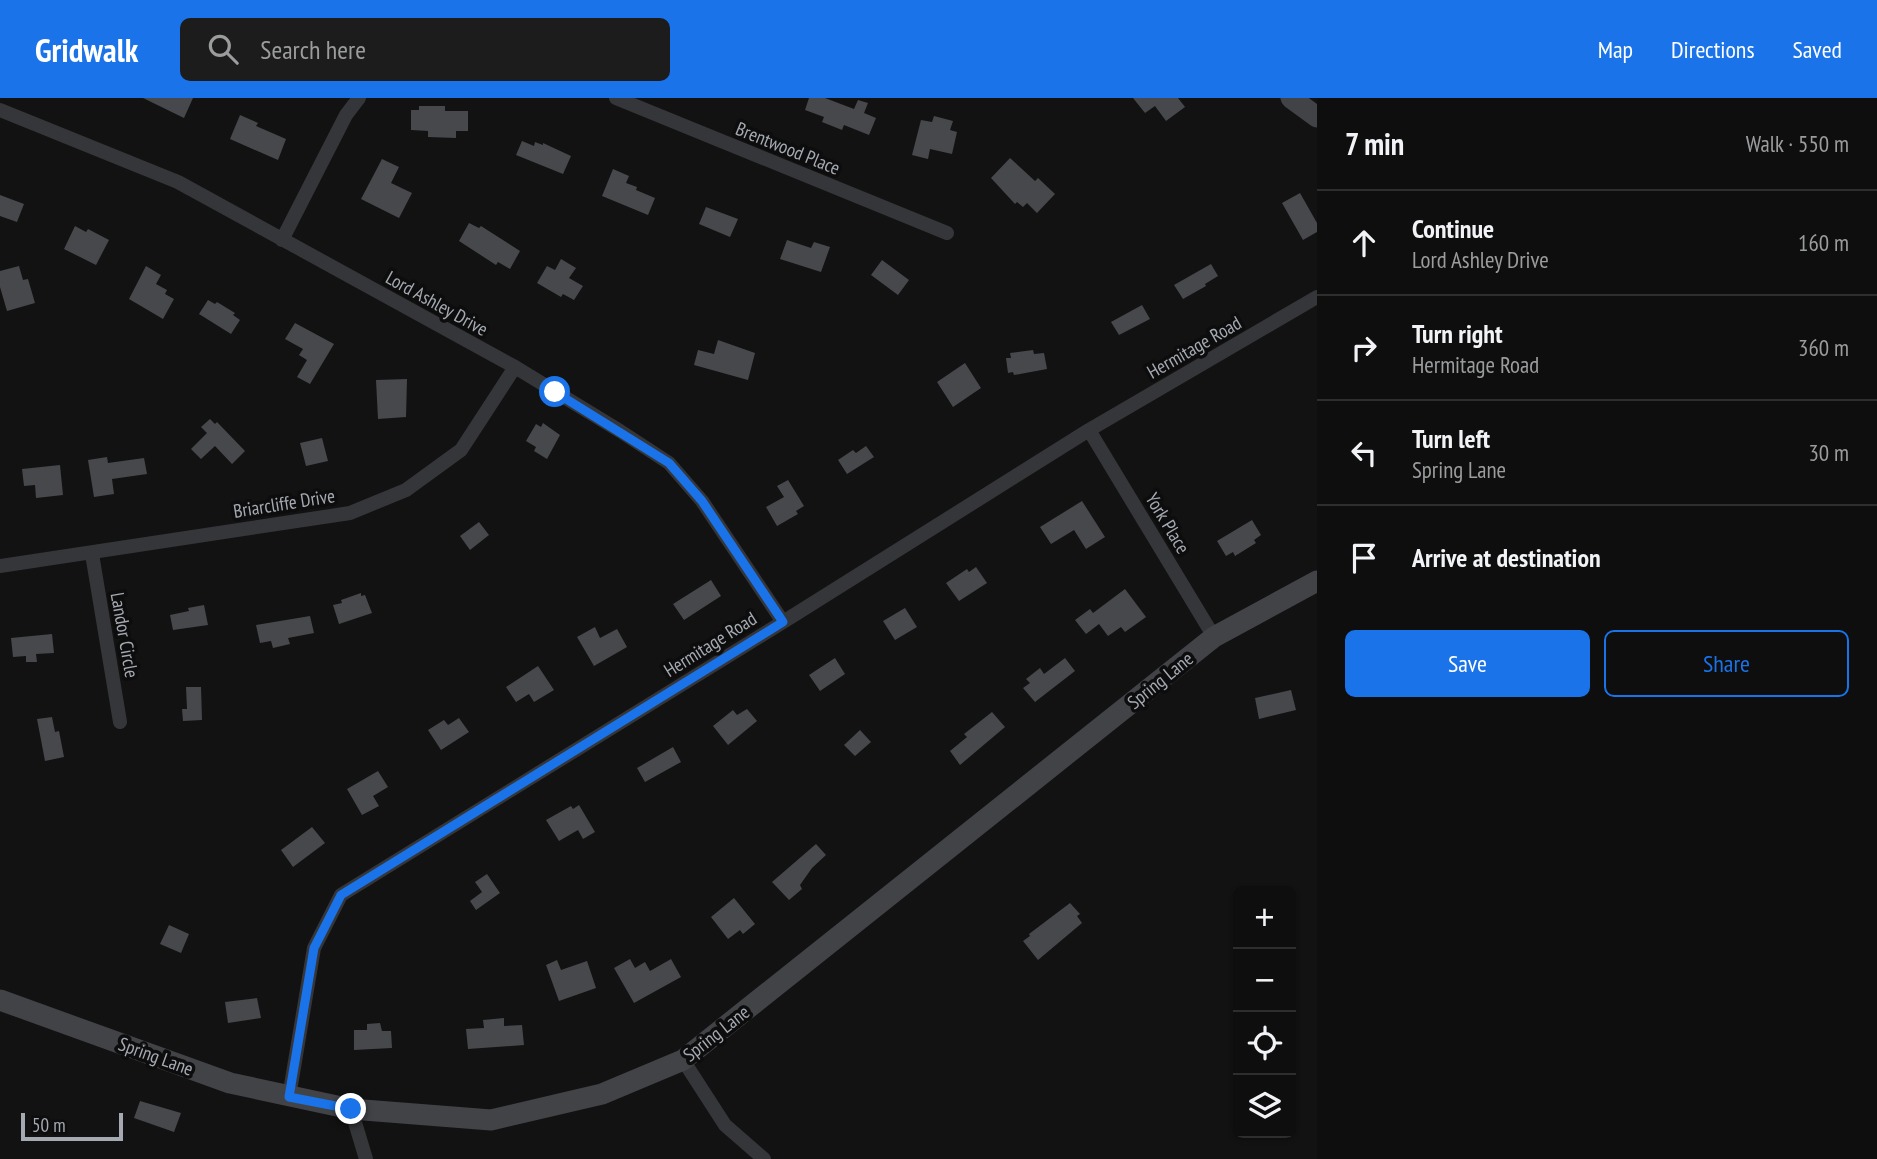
<!DOCTYPE html>
<html lang="en">
<head>
<meta charset="utf-8">
<style>
  :root { --surface:#0e0e0e; --page:#1c1c1c; --text:#f1f3f6; --muted:#9b9c9e; --line:#2e2e2e; --accent:#1a73e8 }
  body { margin:0; font-family:"PT Sans Narrow",sans-serif; background:var(--page); color:var(--text) }
  .controls { position:absolute; right:21px; bottom:21px; display:grid; overflow:hidden; border-radius:10px; box-shadow:0 2px 5px #0004 }
  .controls button { width:63px; height:63px; display:grid; place-items:center; padding:0; border:0; border-bottom:2px solid var(--line); background:var(--surface); color:var(--text); font:35px sans-serif }
  .scale { position:absolute; left:21px; bottom:18px; width:102px; box-sizing:border-box; padding-left:7px; border:4px solid #a5aab2; border-top:0; font-size:19px; line-height:24px; white-space:nowrap; color:#a5aab2; -webkit-text-stroke:5px #0d0d0e; paint-order:stroke }
  .stop { position:absolute; width:21px; height:21px; margin:-16px; border:5px solid #1a73e8; border-radius:50%; background:#fff }
  .stop.end { background:#1a73e8; border-color:#fff; box-shadow:0 2px 7px #0008 }
  .list { margin:0; padding:0; list-style:none }
  h2 { display:flex; justify-content:space-between; align-items:center; height:91px; margin:0; padding:0 28px; font-size:30px }
  h2 small { font-size:23px; font-weight:400; color:var(--muted) }
  .list li { display:grid; grid-template-columns:46px 1fr auto; gap:21px; align-items:center; box-sizing:border-box; height:105px; padding:0 28px; border-top:2px solid var(--line) }
  .list b { display:block; font-size:26px; white-space:nowrap }
  .list p { margin:0; font-size:23px; white-space:nowrap; color:var(--muted) }
  .list em { font-size:23px; font-style:normal; color:var(--muted) }
  .actions { display:flex; gap:14px; padding:21px 28px }
  .actions a { flex:1; padding:16px 0; border:2px solid var(--accent); border-radius:10px; text-align:center; font-size:24px; color:var(--accent) }
  .actions .main { background:var(--accent); color:#fff }
  .icon { flex:none; width:38px; height:38px; fill:none; stroke:currentColor; stroke-width:2; stroke-linecap:round; stroke-linejoin:round }
  .map { position:relative; flex:none; width:1317px; height:1061px; overflow:hidden }
  header { display:flex; align-items:center; gap:42px; box-sizing:border-box; height:98px; padding:0 35px; background:var(--accent); color:#fff }
  header strong { font-size:33px }
  nav { display:flex; gap:38px; margin-inline-start:auto; font-size:24px }
  .search { width:490px; height:63px; background:var(--page); display:flex; align-items:center; gap:18px; box-sizing:border-box; padding:0 24px; border-radius:10px; color:var(--muted); font-size:26px }
  main { display:flex }
  aside { flex:1; background:var(--surface) }
  .map>svg:first-child { display:block }
  .building { fill:#46484b }
  .lines { fill:none; stroke-linecap:round; stroke-linejoin:round }
  .street { stroke:#353639; stroke-width:14 }
  .secondary { stroke:#424347; stroke-width:21 }
  .route { stroke:#1a73e8; stroke-width:9 }
  .labels { text-anchor:middle; dominant-baseline:central; stroke-width:7; stroke-linejoin:round; paint-order:stroke }
  .street-label { font-size:19px; fill:#a5aab2; stroke:#0d0d0e }
</style>
</head>
<body>
<header>
<strong>Gridwalk</strong>
<div class="search"><svg class="icon" aria-label="search" viewBox="0 0 24 24"><circle cx="10" cy="10" r="6"/><path d="M15 15l6 6"/></svg>Search here</div>
<nav><a>Map</a><a>Directions</a><a>Saved</a></nav>
</header>
<main>
<div class="map">
<svg width="1317" height="1061" viewBox="0 0 1317 1061">
  <rect width="100%" height="100%" fill="#121213"/>
  <path class="building" d="M143,0h50l-9,20z
    M809,0h16l29,11 4,-9 10,3 -4,10 12,5 -7,17 -25,-10 -2,5 -20,-8 2,-5 -19,-7z
    M1133,0h45l7,9 -19,14 -11,-15 -10,7z
    M419,8h26v5h23v20h-12v7l-28,-1v-6l-17,-1v-20h8z
    M240,17l18,8 -2,3 30,13 -8,21 -48,-21z
    M934,18l19,5 -3,9 7,2 -5,22 -22,-5 -2,10 -16,-4 9,-35 11,2z
    M522,43l12,5 1,-4 8,3v-2l28,13 -8,18 -47,-19z
    M1010,60l25,23 3,-3 17,16 -18,19 -10,-10 -4,4 -6,-5 -2,2 -24,-26z
    M382,61l17,8 -8,16 21,10 -13,25 -38,-19z
    M613,71l16,7 -3,7 11,4 -1,3 19,8 -7,17 -46,-19z
    M1300,95l17,30v9l-14,8 -21,-37z
    M0,97l24,9 -7,18 -17,-6z
    M706,109l32,12 -8,18 -31,-13z
    M469,125l10,5 2,-2 39,25 -10,18 -12,-7 -2,3 -37,-24z
    M75,128l11,6 2,-3 21,11 -13,25 -32,-16z
    M787,142l24,8 3,-6 16,5 -9,25 -41,-13z
    M561,161l15,9 -7,10 14,8 -9,14 -11,-6 -2,3 -24,-14 10,-17 8,4z
    M882,162l27,20 -11,15 -27,-20z
    M1211,166l7,12 -13,8 1,2 -23,13 -9,-14z
    M19,168l4,14 5,-1 7,24 -28,8 -7,-24v-16z
    M146,168l15,9 -5,9 11,6 -2,4 9,5 -11,20 -34,-20z
    M208,202l7,4 2,-2 18,11 -2,2 7,5 -9,14 -32,-20z
    M1142,207l8,14 -31,16 -8,-13z
    M295,225l39,21 -24,40 -13,-7 10,-17 -8,-5 4,-6 -18,-10z
    M718,242l37,13 -7,27 -54,-15 4,-15 16,4z
    M1033,252l1,4 10,-1 3,16 -33,6 -1,-3 -5,1 -2,-15h5l-1,-5z
    M965,265l16,25 -28,19 -16,-25z
    M407,281l-1,38 -28,2 -2,-39z
    M210,321l5,5 2,-2 28,29 -13,13 -17,-18 -14,13 -10,-10 16,-16 -6,-6z
    M543,325l17,12 -13,24 -13,-8 2,-4 -10,-6 10,-17 5,3z
    M322,340l6,23 -22,5 -6,-23z
    M866,348l8,11 -27,17 -9,-14 15,-10 3,3z
    M107,359l1,6 36,-5 3,16 -35,5 2,15 -20,3 -6,-37z
    M60,367l3,30 -27,3 -1,-13 -11,1 -2,-17z
    M788,382l16,26 -8,5 2,3 -21,12 -11,-19 18,-10 -7,-11z
    M1082,403l23,36 -19,12 -12,-19 -23,14 -11,-17z
    M1252,422l9,15 -7,5 2,3 -21,13 -2,-4 -7,4 -9,-15z
    M479,424l10,13 -19,15 -10,-14z
    M976,469l11,16 -28,18 -13,-18 21,-14 2,3z
    M711,482l10,16 -37,24 -11,-16z
    M1125,491l21,28 -21,15 -4,-5 -13,9 -9,-12 -13,10 -11,-14 15,-11 3,4z
    M361,495v3l4,-1 7,18 -33,11 -6,-19 9,-2 -1,-3z
    M204,507l4,20 -35,5 -3,-15 19,-4 -1,-3z
    M905,510l12,19 -22,13 -12,-19z
    M310,518l4,17 -26,5 2,6 -17,4 -2,-7 -11,2 -4,-18z
    M595,529l5,11 17,-9 10,18 -33,19 -17,-29z
    M52,536l2,19 -18,1 1,8h-11v-6l-13,1 -2,-19z
    M835,560l10,16 -25,17 -11,-16z
    M1065,560l10,13 -40,31 -12,-14 7,-5 -4,-4 14,-11 4,6z
    M538,568l16,24 -20,12 -5,-8 -13,8 -10,-15z
    M186,589h15l1,33 -19,1 -1,-12h5z
    M1291,592l5,20 -37,9 -4,-21z
    M747,611l10,12 -29,24 -15,-19 20,-16 4,5z
    M992,614l13,15 -45,38 -10,-14 17,-14 -3,-3z
    M52,619l3,15 4,-1 5,26 -19,4 -8,-42z
    M459,620l10,14 -28,18 -13,-20 16,-10 4,5z
    M860,632l11,12 -16,14 -11,-11z
    M673,649l8,15 -36,20 -8,-14z
    M378,673l10,16 -15,9 6,10 -17,9 -15,-26z
    M579,707l16,27 -12,7 -5,-9 -19,11 -13,-21 25,-14 2,3z
    M312,729l13,16 -32,24 -12,-17z
    M816,746l10,11 -14,13 -12,17 2,4 -13,11 -17,-18z
    M487,776l13,19 -24,17 -6,-9 12,-9 -7,-10z
    M734,800l21,26 -12,10 -3,-4 -12,9 -17,-22z
    M1070,805l10,11 -3,2 5,7 -44,37 -15,-19 7,-5 -1,-2z
    M169,827l20,9 -8,19 -21,-9z
    M630,861l5,9 10,-6 5,9 21,-12 10,18 -47,26 -20,-35z
    M557,862l4,10 26,-9 9,27 -37,13 -13,-36z
    M257,900l4,20 -33,5 -3,-21z
    M504,920v8l18,-1 2,20 -56,4 -2,-20 18,-1 -1,-8z
    M380,925l2,8h9l1,17 -38,2v-20h13v-6z
    M140,1003l41,12 -7,19 -40,-14z"/>
  <g class="lines">
    <path class="street" d="M616,0l331,135
      M0,12l178,72 337,185 105,64 49,32 33,38 81,121
      M282,142l64,-125 13,-17
      M1089,332l125,207
      M92,456l28,168
      M0,468l350,-53 56,-23 55,-40 54,-83
      M683,962l42,65 39,34
      M289,999l25,-149 27,-53 442,-273 306,-192 228,-133
      M351,1011l15,50"/>
    <path class="secondary" d="M1291,0l26,19
      M0,902l230,83 121,26 140,11 111,-26 81,-34 531,-423 103,-56"/>
  </g>
  <g class="lines">
    <path class="route" d="M351,1011l-62,-12 25,-149 27,-53 442,-273 -81,-121 -33,-38 -114,-71"/>
  </g>
  <g class="labels">
    <g class="street-label">
      <text transform="translate(788 50) rotate(22)">Brentwood Place</text>
      <text transform="translate(437 205) rotate(29)">Lord Ashley Drive</text>
      <text transform="translate(1194 249) rotate(-30)">Hermitage Road</text>
      <text transform="translate(284 405) rotate(-9)">Briarcliffe Drive</text>
      <text transform="translate(1168 425) rotate(59)">York Place</text>
      <text transform="translate(125 537) rotate(80)">Landor Circle</text>
      <text transform="translate(710 546) rotate(-32)">Hermitage Road</text>
      <text transform="translate(1160 582) rotate(-39)">Spring Lane</text>
      <text transform="translate(716 935) rotate(-38)">Spring Lane</text>
      <text transform="translate(156 958) rotate(20)">Spring Lane</text>
    </g>
  </g>
</svg>
<div class="controls">
<button>+</button>
<button>−</button>
<button><svg class="icon" aria-label="locate" viewBox="0 0 24 24"><circle cx="12" cy="12" r="6"/><path d="M12 2v4M12 18v4M2 12h4M18 12h4"/></svg></button>
<button><svg class="icon" aria-label="layers" viewBox="0 0 24 24"><path d="M12 4l9 5-9 5-9-5zM3 14l9 5 9-5"/></svg></button>
</div>
<div class="scale">50 m</div>
<div class="stop" style="left:555px;top:294px"></div>
<div class="stop end" style="left:351px;top:1011px"></div>
</div>
<aside>
<h2>7 min<small>Walk · 550 m</small></h2>
<ul class="list">
<li><svg class="icon" aria-label="ahead" viewBox="0 0 24 24"><path d="M12 20V5M6 11l6-6 6 6"/></svg><div><b>Continue</b><p>Lord Ashley Drive</p></div><em>160 m</em></li>
<li><svg class="icon" aria-label="right" viewBox="0 0 24 24"><path d="M7 20v-9h11M14 6l5 5-5 5"/></svg><div><b>Turn right</b><p>Hermitage Road</p></div><em>360 m</em></li>
<li><svg class="icon" aria-label="left" viewBox="0 0 24 24"><path d="M17 20v-9H6M10 6l-5 5 5 5"/></svg><div><b>Turn left</b><p>Spring Lane</p></div><em>30 m</em></li>
<li><svg class="icon" aria-label="arrive" viewBox="0 0 24 24"><path d="M6 21V4h12l-3 4 3 4H6"/></svg><div><b>Arrive at destination</b></div></li>
</ul>
<div class="actions"><a class="main">Save</a><a>Share</a></div>
</aside>
</main>
</body>
</html>
